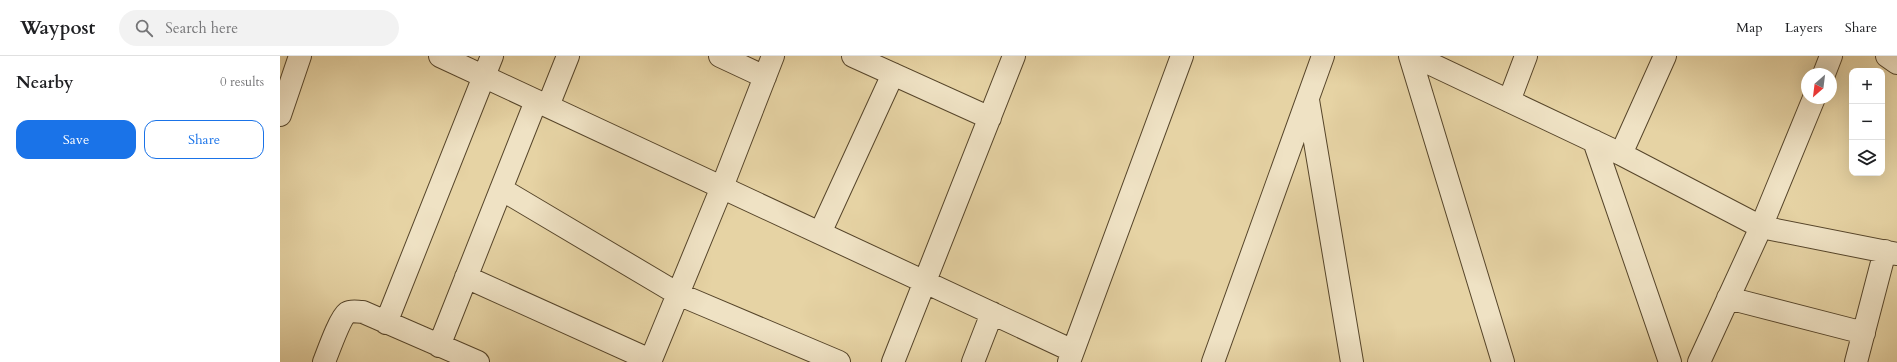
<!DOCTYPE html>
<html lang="en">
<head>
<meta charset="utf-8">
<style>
  :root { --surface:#fff; --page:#f2f2f2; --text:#202124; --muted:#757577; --line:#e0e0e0; --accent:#1a73e8 }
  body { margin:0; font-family:Cardo,serif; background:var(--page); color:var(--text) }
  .controls { position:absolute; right:12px; top:12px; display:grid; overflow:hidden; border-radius:8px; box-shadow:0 4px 16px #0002 }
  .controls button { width:36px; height:36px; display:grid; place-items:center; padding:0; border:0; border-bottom:1px solid var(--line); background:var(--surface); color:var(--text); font:20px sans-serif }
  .compass { position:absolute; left:1521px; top:12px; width:36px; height:36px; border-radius:50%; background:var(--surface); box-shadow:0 4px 16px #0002; rotate:208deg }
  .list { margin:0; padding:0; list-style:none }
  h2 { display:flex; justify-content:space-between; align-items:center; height:52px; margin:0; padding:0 16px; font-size:17px }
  h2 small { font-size:13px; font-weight:400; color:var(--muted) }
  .actions { display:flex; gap:8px; padding:12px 16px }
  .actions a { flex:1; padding:9px 0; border:1px solid var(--accent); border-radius:12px; text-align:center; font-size:14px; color:var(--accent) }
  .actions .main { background:var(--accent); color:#fff }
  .icon { flex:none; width:22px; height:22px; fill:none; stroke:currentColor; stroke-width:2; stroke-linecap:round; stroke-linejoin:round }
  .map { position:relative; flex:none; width:1617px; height:306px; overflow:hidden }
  header { display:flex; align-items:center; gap:24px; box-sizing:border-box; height:56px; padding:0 20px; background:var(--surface); border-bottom:1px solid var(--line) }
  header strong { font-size:19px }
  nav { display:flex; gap:22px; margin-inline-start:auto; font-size:14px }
  .search { width:280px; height:36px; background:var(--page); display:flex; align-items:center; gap:10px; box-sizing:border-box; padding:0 14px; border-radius:22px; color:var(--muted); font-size:15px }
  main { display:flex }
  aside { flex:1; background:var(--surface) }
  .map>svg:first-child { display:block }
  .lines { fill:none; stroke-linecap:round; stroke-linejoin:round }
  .minor-casing { stroke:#56452a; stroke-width:24 }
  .tertiary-casing { stroke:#56452a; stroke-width:24 }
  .minor { stroke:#efe2c4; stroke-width:22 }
  .tertiary { stroke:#efe2c4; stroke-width:22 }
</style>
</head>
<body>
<header>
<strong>Waypost</strong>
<div class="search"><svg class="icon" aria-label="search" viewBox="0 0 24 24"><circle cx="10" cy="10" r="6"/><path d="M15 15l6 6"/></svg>Search here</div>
<nav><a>Map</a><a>Layers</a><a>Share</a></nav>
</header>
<main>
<aside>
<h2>Nearby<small>0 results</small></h2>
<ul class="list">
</ul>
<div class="actions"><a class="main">Save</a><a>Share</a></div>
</aside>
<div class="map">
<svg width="1617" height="306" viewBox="0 0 1617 306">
  <rect width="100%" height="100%" fill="#e6d3a4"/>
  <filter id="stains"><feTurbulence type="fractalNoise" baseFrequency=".005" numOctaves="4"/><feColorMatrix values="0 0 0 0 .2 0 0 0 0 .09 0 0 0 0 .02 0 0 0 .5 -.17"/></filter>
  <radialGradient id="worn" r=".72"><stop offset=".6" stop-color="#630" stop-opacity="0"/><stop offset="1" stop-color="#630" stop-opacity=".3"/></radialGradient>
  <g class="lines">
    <defs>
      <path id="minor" d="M160,0l633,295
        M440,0l45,21
        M573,0l137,62
        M1130,0l93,306
        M1134,0l207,98 140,73 136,27
        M1607,0l10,7
        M1544,18l7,-18
        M1028,44l44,262
        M1229,45l17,-45
        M268,50l20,-50
        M1314,85l76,221
        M1341,98l44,-98
        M221,133l177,105 161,68
        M540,177l73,-159
        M186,221l184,83
        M1448,242l136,35
        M106,267l106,-267
        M159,290l97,-245
        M44,306c4,-10 16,-44 23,-49 5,-3 10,-1 16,-1l115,50
        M370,306l72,-175 51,-131
        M613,306l121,-306
        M693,306l19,-49
        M789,306l113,-306
        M933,306l110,-306
        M1419,306l62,-135 53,-129
        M1576,306l29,-111"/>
      <path id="tertiary" d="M0,59l20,-59"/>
    </defs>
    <use href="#minor" class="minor-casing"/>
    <use href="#tertiary" class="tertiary-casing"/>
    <use href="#minor" class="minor"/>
    <use href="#tertiary" class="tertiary"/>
  </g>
  <rect width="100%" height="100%" filter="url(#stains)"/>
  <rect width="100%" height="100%" fill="url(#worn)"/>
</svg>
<div class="controls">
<button>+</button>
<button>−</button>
<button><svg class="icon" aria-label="layers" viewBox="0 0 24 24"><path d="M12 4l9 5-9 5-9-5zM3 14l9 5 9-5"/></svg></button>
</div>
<svg class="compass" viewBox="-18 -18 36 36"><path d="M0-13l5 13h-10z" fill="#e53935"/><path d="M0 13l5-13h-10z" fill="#757577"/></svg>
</div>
</main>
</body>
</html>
